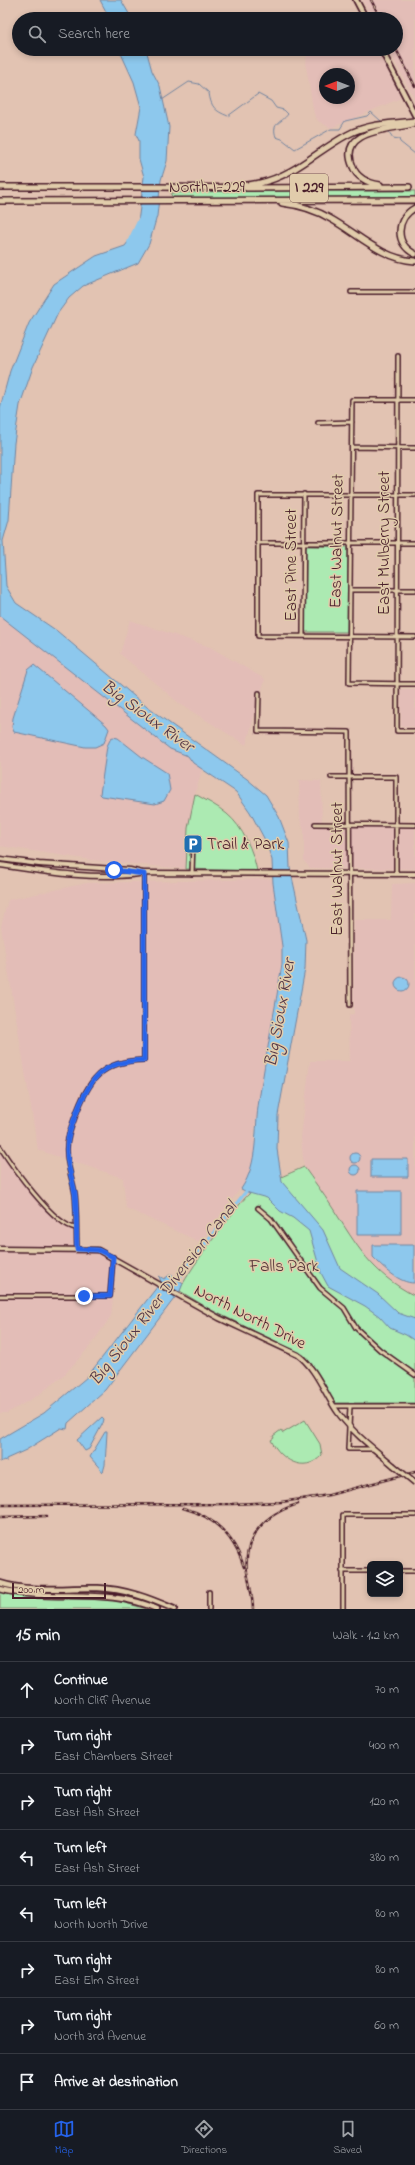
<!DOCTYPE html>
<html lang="en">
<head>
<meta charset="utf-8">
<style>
  :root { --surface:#171b24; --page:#20242c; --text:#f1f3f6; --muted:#9ea1a6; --line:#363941; --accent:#2563eb }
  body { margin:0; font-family:"Indie Flower",sans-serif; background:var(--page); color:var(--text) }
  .controls { position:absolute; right:12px; bottom:12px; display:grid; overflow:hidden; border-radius:6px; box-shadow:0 2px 6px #0003 }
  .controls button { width:36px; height:36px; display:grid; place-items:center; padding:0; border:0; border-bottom:1px solid var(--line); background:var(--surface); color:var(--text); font:20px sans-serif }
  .compass { position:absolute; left:319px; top:68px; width:36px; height:36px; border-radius:50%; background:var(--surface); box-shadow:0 2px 6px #0003; rotate:270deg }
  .scale { position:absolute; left:12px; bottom:10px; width:94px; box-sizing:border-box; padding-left:4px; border:2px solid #4a1f2b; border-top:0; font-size:11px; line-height:14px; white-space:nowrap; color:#4a1f2b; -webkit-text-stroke:3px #e1ccab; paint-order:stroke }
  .stop { position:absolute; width:12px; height:12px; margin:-9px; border:3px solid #2563eb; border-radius:50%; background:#fff }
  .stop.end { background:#2563eb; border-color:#fff; box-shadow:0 1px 4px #0008 }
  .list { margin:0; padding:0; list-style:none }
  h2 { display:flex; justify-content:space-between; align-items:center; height:52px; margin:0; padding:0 16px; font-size:17px }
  h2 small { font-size:13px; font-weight:400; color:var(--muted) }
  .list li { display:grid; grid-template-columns:26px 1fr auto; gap:12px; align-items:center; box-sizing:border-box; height:56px; padding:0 16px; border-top:1px solid var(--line) }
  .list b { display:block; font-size:15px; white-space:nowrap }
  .list p { margin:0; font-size:13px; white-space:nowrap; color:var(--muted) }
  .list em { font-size:13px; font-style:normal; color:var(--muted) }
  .icon { flex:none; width:22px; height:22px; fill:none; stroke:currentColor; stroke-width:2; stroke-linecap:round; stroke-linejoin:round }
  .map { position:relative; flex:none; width:415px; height:1609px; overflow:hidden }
  .search { position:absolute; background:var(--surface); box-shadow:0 2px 6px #0003; left:12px; right:12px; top:12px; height:44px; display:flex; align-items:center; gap:10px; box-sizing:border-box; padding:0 14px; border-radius:22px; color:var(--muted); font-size:15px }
  .sheet { height:500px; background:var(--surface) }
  nav { display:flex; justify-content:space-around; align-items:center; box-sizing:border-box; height:56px; border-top:1px solid var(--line); background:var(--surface); font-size:11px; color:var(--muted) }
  nav a { display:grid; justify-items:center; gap:2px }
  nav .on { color:var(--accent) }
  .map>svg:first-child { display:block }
  .built { fill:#e3bdb7; fill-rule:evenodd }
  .green { fill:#aceab2; stroke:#7b846e }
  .water { fill:#8dc8ed; stroke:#72849f }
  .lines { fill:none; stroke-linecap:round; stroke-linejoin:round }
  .stream { stroke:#72849f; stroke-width:1 }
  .canal { stroke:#8dc8ed; stroke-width:3.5 }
  .river { stroke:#8dc8ed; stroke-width:5.5 }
  .minor-casing { stroke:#4a1f2b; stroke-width:6 }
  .tertiary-casing { stroke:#4a1f2b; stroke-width:6 }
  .secondary-casing { stroke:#4a1f2b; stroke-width:7 }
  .primary-casing { stroke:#4a1f2b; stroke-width:8 }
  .motorway-casing { stroke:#4a1f2b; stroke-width:8 }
  .minor { stroke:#e1ccab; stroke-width:3 }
  .tertiary { stroke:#e1ccab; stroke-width:3.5 }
  .secondary { stroke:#e1ccab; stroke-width:4 }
  .primary { stroke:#e1ccab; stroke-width:4.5 }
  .motorway { stroke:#e1ccab; stroke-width:5 }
  .rail-casing { stroke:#4a1f2b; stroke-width:2.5 }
  .rail { stroke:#e1ccab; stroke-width:1; stroke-dasharray:3; stroke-linecap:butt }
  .secondary-bridge-casing { stroke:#4a1f2b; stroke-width:7; stroke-linecap:butt }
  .secondary-bridge { stroke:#e1ccab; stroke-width:4 }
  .route { stroke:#2563eb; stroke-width:5 }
  .labels { text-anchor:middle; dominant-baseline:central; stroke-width:3; stroke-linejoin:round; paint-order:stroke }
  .shield { fill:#e1ccab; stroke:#775351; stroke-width:1 }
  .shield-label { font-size:16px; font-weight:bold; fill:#4a1f2b }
  .street-label { font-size:17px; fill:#4a1f2b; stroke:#e1ccab }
  .poi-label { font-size:17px; fill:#4a1f2b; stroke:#e1ccab; text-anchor:start }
  .park-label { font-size:17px; fill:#543338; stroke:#e1ccab }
  .water-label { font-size:18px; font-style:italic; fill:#543848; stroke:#e1ccab }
</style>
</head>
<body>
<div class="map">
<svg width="415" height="1609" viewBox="0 0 415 1609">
  <rect width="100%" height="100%" fill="#e2c3b2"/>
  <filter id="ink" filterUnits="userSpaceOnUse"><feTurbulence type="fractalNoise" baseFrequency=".025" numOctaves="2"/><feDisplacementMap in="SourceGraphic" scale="8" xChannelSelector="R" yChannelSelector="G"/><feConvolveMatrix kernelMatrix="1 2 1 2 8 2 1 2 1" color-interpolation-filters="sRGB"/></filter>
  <g filter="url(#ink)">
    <path class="built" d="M362,0h53v99l-27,-50h8v-30h-24z
      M307,49h70l24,49 -70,30 -13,-7 -4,-7 -8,-48zM325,74h24v24h-24z
      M0,614l203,153 -11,37 -6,65 -94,-9 -92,-14z
      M130,620l80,27 55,32 -19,66 -66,-41 -60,-50z
      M401,689h14v38l-14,-1z
      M299,780l22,1 1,46h93v42l-105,-1 -6,-7v-31l-4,-10z
      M273,879l9,67v18l-24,140 -4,32 1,13 -6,28 -49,65 -74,-34 -3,-30 -85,-28 -37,-223 7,-27 79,-17z
      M415,883v413l-10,-5 -33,-25 -18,-22 -22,-37 -28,-40 -3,-29 9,-77h40l-1,-46 5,-1v-94h37l1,-36z
      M0,1150l31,43 31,33 12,4 1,17h-75z
      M0,1251h96l21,11 -6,54 -20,29 -28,31 -26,20 -30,17h-7z"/>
    <path class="green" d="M228,191h187v6l-241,1 -3,-3v-2z
      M306,546l42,1 -1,85h-42z
      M195,794c10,6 23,12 32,20 16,13 26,37 30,57l-71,-2 2,-41z
      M304,1167c9,13 19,26 28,40 25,39 39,66 83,89v107h-80l-31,-48 -93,-45 -31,-19c1,-11 58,-87 69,-97 9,-8 42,-21 55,-27z
      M305,1420l15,24 2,11c-18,20 -42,4 -51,-15l3,-2 -1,-2 8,-6 2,3z
      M0,1591l36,5 74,3 37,10h-147z"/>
    <path class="water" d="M100,0h21l11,19h-22z
      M119,49h27l6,22 8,15 9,41 -2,34 -6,19 -4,36 -8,28 -11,19 -55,23 -14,12 -11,15 -25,54 -13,38 -6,38 -5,77 -6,21 3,45 10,17 41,28 90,76 100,72 19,16 13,22 10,26 1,25 16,72 -1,29 -27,146 -1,34 5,33 41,48 17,38 38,26 20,19 17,6v22l-9,-6 -16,-7 -11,-12 -14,-10 -37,-20 -7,-13 -12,-42 -16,-13 -13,-7 -13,-13 -18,-5 -8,-4c18,-26 13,-59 18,-89 7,-45 16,-90 23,-136v-18l-9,-63 -1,-23 -7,-20 -15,-28 -14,-20 -43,-29 -5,-7 -18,-7 -170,-133v-208l10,-37 19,-48 25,-39 42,-28 29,-10 12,-16 7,-53 -5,-18v-18l-3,-7 5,-27 -7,-25z
      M34,665l72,60 3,4 -5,14 -9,4h-10l-71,-15 -2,-5 1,-9 15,-48z
      M113,737l5,1 24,19 25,16 3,17 -6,11 -9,3 -53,-8 -2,-2 7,-48 4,-8z
      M395 984a7 7 0 1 1 14 0a7 7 0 1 1-14 0Z
      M350 1158a5 5 0 1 1 10 0a5 5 0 1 1-10 0Z
      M371,1159h37v18h-37z
      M350 1170a5 5 0 1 1 10 0a5 5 0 1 1-10 0Z
      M357,1191h44v44h-44z
      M373,1245h41v38c-15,0 -30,-15 -41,-26z
      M171,1274l12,9 -3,8 -75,99 -37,33 -1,6 -6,-1 -35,22 -20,9v3l-2,-2 -4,2v-23l44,-26 43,-36 74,-95 -2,-6 5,3z
      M102,1417l2,2 -1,4 -14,26 -4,2 -8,-11z
      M105,1432h2l-2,33 -2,7 -13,-15z"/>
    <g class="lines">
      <path class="stream" d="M162,100l27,-18 10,2 10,9c2,14 6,18 19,23l30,-22 13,7 5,7 8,2 4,4c-7,10 -17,8 -12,23l6,2 13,10 36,-20h9l5,-8 22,-5 4,-4 10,9
        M389,132l4,6 6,1 1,3 15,12"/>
      <path class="canal" d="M175,1282l73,-93"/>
      <path class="river" d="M130,242l11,-23"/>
      <defs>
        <path id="minor" d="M351,292h64
          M398,356l-1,375h18
          M415,400h-63l-3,283 66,1
          M318,423l34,-1
          M352,447l63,1
          M415,495h-157v141l157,1
          M257,543h158
          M350,590h65
          M303,636l1,-142
          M259,693l-1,38 91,1 1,273
          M331,777h65v97
          M315,824l100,1
          M192,874l1,-33
          M0,1147c12,19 54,79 76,81
          M258,1208l13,11 49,69 24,20 12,20 24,22 35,25
          M0,1296h110l3,-39
          M334,1406h81
          M350,1406l-2,43h26
          M342,1571h28
          M400,1571h15
          M209,1609v-17
          M343,1609v-94h72"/>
        <path id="tertiary" d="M77,1249c-1,-18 0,-37 -2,-55 -2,-14 -8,-27 -8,-42 -1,-12 4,-24 8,-35 14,-38 26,-56 69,-57v-187"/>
        <path id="secondary" d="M0,859l39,5 91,6 12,3
          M0,865c45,7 100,16 144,8l271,1
          M0,1249l98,1 121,68 79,37c19,14 27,40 41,59 15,20 35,35 54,51"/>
        <path id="primary" d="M356,0l10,19
          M381,49l34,66
          M0,1583c32,10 65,4 98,5 27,1 51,10 76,21
          M0,1589c52,14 106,-3 157,20"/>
        <path id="motorway" d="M380,185c-11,-2 -23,-7 -27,-18 -17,-38 39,-37 59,-43
          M0,187c53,0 105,0 158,0 33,0 69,3 102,-4 35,-8 57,-32 87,-48 20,-11 46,-12 68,-14
          M246,188l163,-1
          M0,201l415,-1
          M282,203c17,2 34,7 49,16 27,15 51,40 84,42
          M415,208c-19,10 -21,36 0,46"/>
      </defs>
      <use href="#minor" class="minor-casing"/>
      <use href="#tertiary" class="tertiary-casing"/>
      <use href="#secondary" class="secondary-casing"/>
      <use href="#primary" class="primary-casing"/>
      <use href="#motorway" class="motorway-casing"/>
      <use href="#minor" class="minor"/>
      <use href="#tertiary" class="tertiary"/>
      <use href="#secondary" class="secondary"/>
      <use href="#primary" class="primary"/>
      <use href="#motorway" class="motorway"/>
      <defs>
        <path id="rail" d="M371,0l10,19
          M396,49l19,37
          M0,1505l232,-1 49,-2 48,-7 86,-23
          M183,1508c31,8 51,28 61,59
          M0,1517l47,-1
          M253,1609c0,-13 -4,-25 -6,-37 -4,-36 18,-58 51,-68"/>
      </defs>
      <use href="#rail" class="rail-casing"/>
      <use href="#rail" class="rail"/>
      <defs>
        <path id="secondary-bridge" d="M393,1465l22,18"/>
      </defs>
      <use href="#secondary-bridge" class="secondary-bridge-casing"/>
      <use href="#secondary-bridge" class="secondary-bridge"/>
    </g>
  </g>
  <g class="lines" filter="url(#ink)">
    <path class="route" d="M84,1296h26l3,-39 -15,-7 -21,-1c-1,-18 0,-37 -2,-55 -2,-14 -8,-27 -8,-42 -1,-12 4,-24 8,-35 14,-38 26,-56 69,-57v-186l-30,-4"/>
  </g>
  <defs>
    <symbol id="parking-square" viewBox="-11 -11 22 22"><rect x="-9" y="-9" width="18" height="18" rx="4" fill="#1f6fb2" stroke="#e1ccab"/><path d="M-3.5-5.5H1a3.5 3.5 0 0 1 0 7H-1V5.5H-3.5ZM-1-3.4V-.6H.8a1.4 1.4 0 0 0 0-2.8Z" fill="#fff"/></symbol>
  </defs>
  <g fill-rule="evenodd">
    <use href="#parking-square" x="182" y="833" width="22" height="22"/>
  </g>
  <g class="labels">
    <rect class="shield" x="290" y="174" width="38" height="28" rx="3"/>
    <g class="shield-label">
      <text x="309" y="188">I 229</text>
    </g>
    <g class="street-label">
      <text x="207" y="187">North I-229</text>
      <text transform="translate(337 541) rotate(-89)">East Walnut Street</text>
      <text transform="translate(384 543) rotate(-90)">East Mulberry Street</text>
      <text transform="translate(291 565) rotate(-90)">East Pine Street</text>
      <text transform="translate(337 869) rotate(-90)">East Walnut Street</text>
      <text transform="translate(250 1317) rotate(27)">North North Drive</text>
    </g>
    <g class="poi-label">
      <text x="207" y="844">Trail &amp; Park</text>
    </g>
    <g class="park-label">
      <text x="284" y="1266">Falls Park</text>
    </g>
    <g class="water-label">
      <text transform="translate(147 717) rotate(36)">Big Sioux River</text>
      <text transform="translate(281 1013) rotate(-80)">Big Sioux River</text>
      <text transform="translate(164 1294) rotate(-52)">Big Sioux River Diversion Canal</text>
    </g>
  </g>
</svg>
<div class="controls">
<button><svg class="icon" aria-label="layers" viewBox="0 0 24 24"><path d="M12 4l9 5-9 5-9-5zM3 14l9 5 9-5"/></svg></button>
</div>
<svg class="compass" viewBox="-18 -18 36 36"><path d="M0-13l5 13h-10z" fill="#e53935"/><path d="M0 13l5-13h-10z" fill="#9ea1a6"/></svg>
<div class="scale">200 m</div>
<div class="stop" style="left:114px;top:870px"></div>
<div class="stop end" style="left:84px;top:1296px"></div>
<div class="search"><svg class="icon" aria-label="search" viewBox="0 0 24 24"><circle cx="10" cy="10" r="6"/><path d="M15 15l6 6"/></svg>Search here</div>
</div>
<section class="sheet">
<h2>15 min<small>Walk · 1.2 km</small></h2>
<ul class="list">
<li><svg class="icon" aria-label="ahead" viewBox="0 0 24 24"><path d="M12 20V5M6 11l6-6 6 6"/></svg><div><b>Continue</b><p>North Cliff Avenue</p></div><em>70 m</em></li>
<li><svg class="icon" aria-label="right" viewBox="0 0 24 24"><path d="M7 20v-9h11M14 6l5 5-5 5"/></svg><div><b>Turn right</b><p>East Chambers Street</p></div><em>400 m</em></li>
<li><svg class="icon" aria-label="right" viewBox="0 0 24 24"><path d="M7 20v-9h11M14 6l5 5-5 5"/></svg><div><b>Turn right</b><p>East Ash Street</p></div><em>120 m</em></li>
<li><svg class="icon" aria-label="left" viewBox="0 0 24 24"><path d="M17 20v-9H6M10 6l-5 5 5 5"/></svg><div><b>Turn left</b><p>East Ash Street</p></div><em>380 m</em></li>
<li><svg class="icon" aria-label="left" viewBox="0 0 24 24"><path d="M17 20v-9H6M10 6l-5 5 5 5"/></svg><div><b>Turn left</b><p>North North Drive</p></div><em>80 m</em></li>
<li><svg class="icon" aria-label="right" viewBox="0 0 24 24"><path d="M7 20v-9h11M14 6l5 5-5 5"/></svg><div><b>Turn right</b><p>East Elm Street</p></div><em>80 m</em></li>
<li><svg class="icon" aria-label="right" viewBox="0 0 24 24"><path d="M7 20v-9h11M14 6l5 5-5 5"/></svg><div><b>Turn right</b><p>North 3rd Avenue</p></div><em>60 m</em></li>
<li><svg class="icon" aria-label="arrive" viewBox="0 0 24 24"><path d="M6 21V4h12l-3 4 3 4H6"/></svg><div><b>Arrive at destination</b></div></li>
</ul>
</section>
<nav>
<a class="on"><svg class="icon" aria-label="map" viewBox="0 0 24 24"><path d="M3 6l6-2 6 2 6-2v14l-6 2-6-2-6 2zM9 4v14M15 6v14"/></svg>Map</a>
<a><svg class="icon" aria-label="directions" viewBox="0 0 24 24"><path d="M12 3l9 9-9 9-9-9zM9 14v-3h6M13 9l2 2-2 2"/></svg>Directions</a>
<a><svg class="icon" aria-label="saved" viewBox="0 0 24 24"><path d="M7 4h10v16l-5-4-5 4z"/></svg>Saved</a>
</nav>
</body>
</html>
